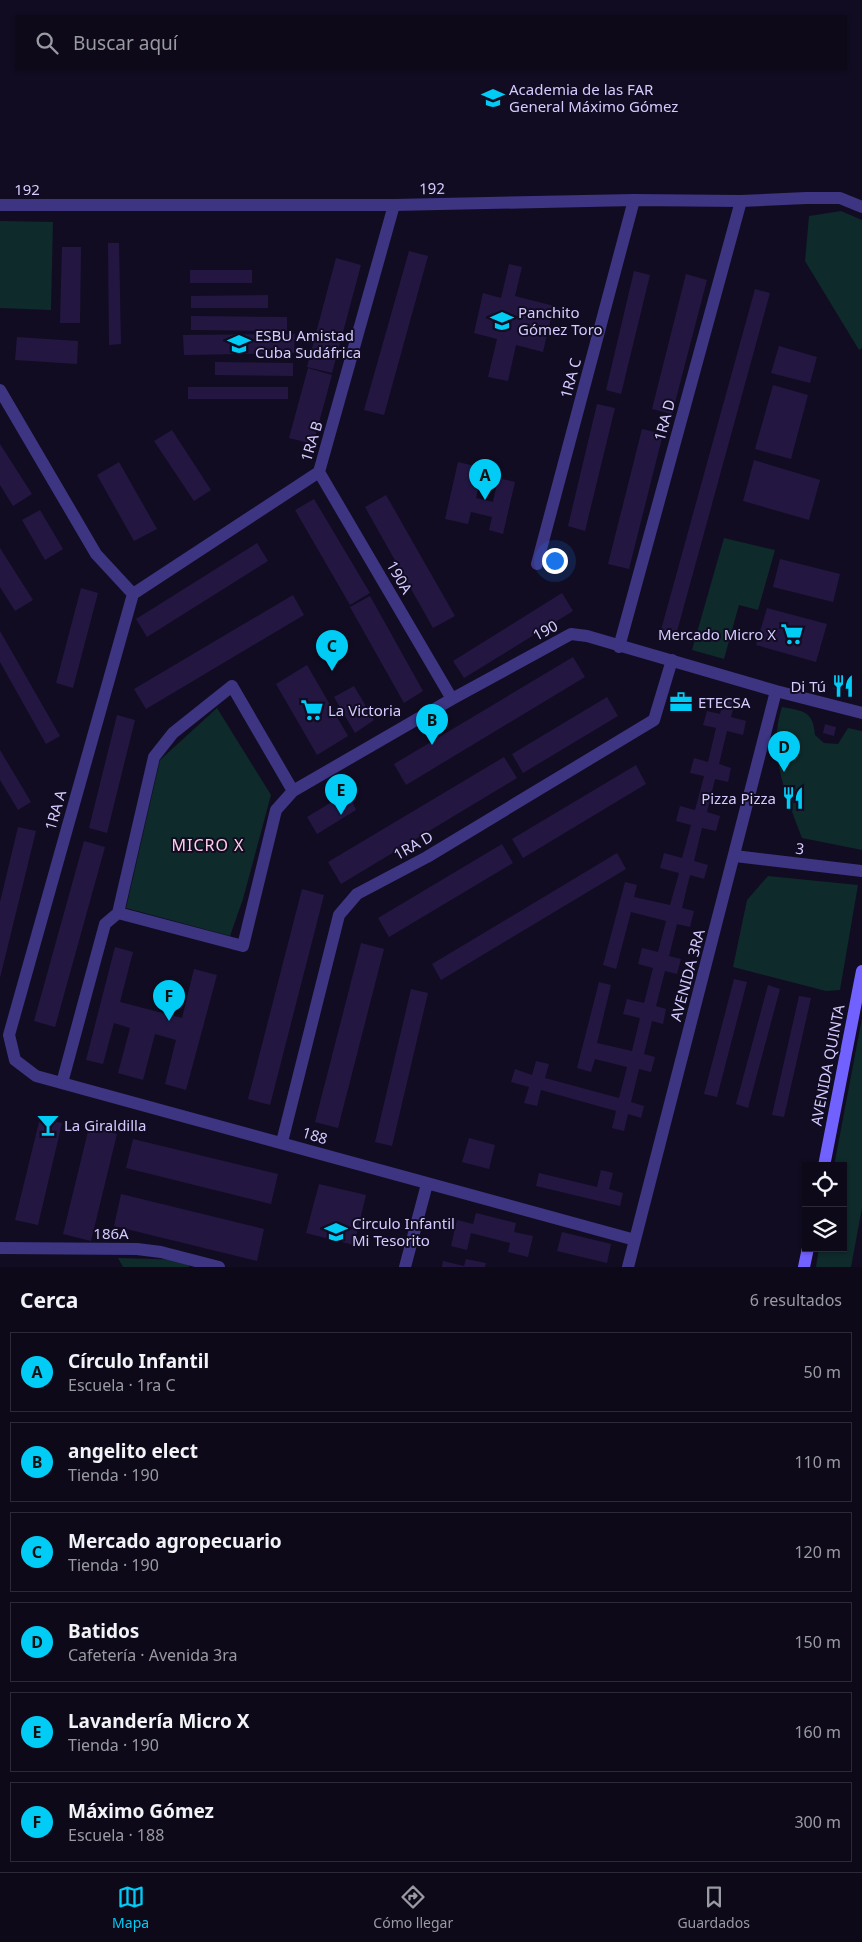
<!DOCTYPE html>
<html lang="es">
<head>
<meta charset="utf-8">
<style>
  :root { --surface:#0d0919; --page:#1b1726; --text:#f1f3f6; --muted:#9a9aa2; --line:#2d2a38; --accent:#00ccf6 }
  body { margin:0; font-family:"Noto Sans",sans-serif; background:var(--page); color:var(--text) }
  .controls { position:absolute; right:15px; bottom:15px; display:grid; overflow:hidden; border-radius:0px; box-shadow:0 1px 4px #0004 }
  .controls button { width:45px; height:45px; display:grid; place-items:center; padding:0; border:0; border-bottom:1px solid var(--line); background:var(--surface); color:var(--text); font:25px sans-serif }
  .you { position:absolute; left:554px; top:560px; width:18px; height:18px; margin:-12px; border:4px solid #fff; border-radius:50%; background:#1a73e8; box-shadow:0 0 0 8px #1a73e833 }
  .badge { display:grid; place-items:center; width:32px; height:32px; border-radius:50%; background:var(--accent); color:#111; font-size:16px; font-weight:700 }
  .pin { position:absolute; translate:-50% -41px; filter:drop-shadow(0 1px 2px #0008) }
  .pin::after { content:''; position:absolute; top:26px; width:18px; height:15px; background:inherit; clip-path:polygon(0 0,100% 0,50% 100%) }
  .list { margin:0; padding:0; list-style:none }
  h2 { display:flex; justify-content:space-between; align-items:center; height:65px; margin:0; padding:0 20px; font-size:21px }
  h2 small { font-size:16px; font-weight:400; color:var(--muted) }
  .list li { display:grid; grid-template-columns:32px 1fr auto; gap:15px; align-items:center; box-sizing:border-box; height:80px; margin:0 10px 10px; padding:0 10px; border:1px solid var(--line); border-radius:0px }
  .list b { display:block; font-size:19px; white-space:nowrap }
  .list p { margin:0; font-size:16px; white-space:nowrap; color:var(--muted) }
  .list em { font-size:16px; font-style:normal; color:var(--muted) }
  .icon { flex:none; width:28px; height:28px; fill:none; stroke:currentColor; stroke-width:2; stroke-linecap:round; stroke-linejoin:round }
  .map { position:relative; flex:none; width:862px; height:1267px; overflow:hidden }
  .search { position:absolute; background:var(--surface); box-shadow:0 1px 4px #0004; left:15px; right:15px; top:15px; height:55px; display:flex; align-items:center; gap:12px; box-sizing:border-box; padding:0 18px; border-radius:0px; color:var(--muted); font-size:19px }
  .sheet { height:605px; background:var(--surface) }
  nav { display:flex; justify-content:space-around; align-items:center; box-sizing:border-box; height:70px; border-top:1px solid var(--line); background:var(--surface); font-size:14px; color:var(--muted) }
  nav a { display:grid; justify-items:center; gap:2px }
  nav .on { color:var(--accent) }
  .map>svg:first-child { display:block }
  .green { fill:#0e2a2b }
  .building { fill:#231742 }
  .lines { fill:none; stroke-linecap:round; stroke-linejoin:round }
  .minor { stroke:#3d3482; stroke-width:12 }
  .tertiary { stroke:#3d3482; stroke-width:12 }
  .secondary { stroke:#7162ff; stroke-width:12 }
  .labels { text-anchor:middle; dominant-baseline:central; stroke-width:4; stroke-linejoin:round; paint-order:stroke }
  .poi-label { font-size:15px; fill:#d5cbff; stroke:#110c21; text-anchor:start }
  .street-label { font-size:15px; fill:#d5cbff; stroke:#110c21 }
  .neighbourhood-label { font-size:16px; letter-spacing:1px; fill:#ffcde9; stroke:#110c21 }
</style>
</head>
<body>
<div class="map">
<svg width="862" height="1267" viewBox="0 0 862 1267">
  <rect width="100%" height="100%" fill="#110c21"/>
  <path class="green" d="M841,211l21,9v128l-3,2 -54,-89 4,-45z
    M0,221l53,1 -2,88 -51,-2z
    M724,538l51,12 -17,60 -19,-5 -15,54 -32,-9z
    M782,707c22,4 31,4 33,28l9,8 14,1 10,-16 14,3v119l-60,-12c-16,-42 -35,-87 -20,-131z
    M217,708l54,87 -28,104 -13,37 -104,-28 34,-148z
    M768,876l90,9 -18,105 -14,1 -93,-24 14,-67z
    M862,1018v190l-11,59h-35l3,-19h24v-82h-9z
    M118,1258l72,2 -1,7h-66z"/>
  <path class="building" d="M108,243h11l2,101 -12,1z
    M62,247h19l-1,76h-20z
    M409,251l19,5 -44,159 -20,-5z
    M336,258l25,7 -29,108 -25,-6z
    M509,264l13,3 -7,29 39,10 -11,46 -27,-7 -8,36 -20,-4 9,-38 -23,-6 9,-40 18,5z
    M190,270h62v13h-62z
    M634,271l16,4 -29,119 -15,-4z
    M686,274l21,6 -35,134 -20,-5z
    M755,289l15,4 -94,342 -15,-5z
    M268,295v13h-77v-12z
    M191,316l96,1v14l-96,-1z
    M295,334l-1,19 -110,2 -1,-20z
    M17,337l61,4 -1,23 -62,-4z
    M779,346l38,11 -7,26 -39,-10z
    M215,362l78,1v13l-78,-1z
    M308,368l24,7 -19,69 -24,-6z
    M773,385l35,10 -17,64 -36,-10z
    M188,387h100v12h-100z
    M597,404l18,4 -30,123 -17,-5z
    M642,429l21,5 -34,135 -21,-5z
    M172,430l39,60 -17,11 -40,-60z
    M0,444l32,50 -19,12 -13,-21z
    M754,460l66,20 -11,40 -66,-19z
    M119,462l38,67 -23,12 -37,-66z
    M458,462l25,6 -7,30 17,4 5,-24 17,4 -12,52 -14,-4 3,-13 -21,-5 -3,12 -23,-5z
    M386,495l69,121 -22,12 -68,-121z
    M314,499l56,94 -20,12 -55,-95z
    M40,510l23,39 -18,11 -23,-40z
    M257,543l11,18 -121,76 -11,-18z
    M0,548l33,52 -18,11 -15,-24z
    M780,559l60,15 -7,28 -60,-15z
    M81,588l17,5 -25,95 -17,-5z
    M562,593l11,18 -109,67 -11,-17z
    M293,595l11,20 -158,94 -12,-20z
    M370,596l53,95 -19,12 -54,-96z
    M767,608l60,16 -11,38 -60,-17z
    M0,631l60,105 -14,8 -46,-82z
    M573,657l12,20 -179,108 -12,-21z
    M307,665l41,71 -31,19 -41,-71z
    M836,679l9,3 -2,9 -10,-2z
    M354,686l20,34 -19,13 -21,-36z
    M725,696l11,3 -5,18 15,4 -3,14 -16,-4 -8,33 12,4 -3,14 -13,-3 -8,33 13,4 -4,15 -14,-3 -8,33 14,4 -4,14 -14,-4 -8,33 12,3 -4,16 -13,-3 -8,32 12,3 -4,15 -12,-3 -9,35 10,3 -3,15 -11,-3 -8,33 11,3 -4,15 -12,-3 -8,33 13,4 -3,12 -13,-4 -4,17 -12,-3 4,-17 -75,-21 -4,16 -13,-3 5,-16 -18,-5 4,-13 17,6 4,-14 13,3 -4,14 74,20 8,-31 -32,-8 -4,13 -14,-4 22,-86 12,3 -14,58 35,8 8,-33 -17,-4 4,-15 17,4 9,-35 -15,-4 4,-16 16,4 8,-31 -35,-9 -15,57 -13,-4 22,-83 12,3 -3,12 36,8 9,-32 -19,-5 4,-15 18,5 9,-33 -15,-4 4,-15 15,4 9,-34 -14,-3 4,-15 14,4 8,-34 -13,-3 4,-14 13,3z
    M607,697l11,19 -95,57 -11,-19z
    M679,697l7,2 -2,9 -8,-2z
    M117,715l18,5 -28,113 -18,-5z
    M825,724l11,3 -2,9 -11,-3z
    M0,750l31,52 -13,8 -18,-30z
    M504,757l13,21 -176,106 -13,-22z
    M636,765l10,19 -123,74 -11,-19z
    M348,792l8,18 -39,24 -10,-17z
    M18,827l18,4 -36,147v-76z
    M84,841l21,6 -50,180 -21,-6z
    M502,844l11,19 -124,74 -11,-19z
    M617,853l9,16 -185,111 -9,-16z
    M302,889l22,6 -54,210 -22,-6z
    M361,943l23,6 -46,179 -23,-6z
    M115,947l18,5 -13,50 62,16 12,-49 23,6 -31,115 -21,-6 11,-44 -21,-6 -12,46 -25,-7 12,-45 -16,-5 -11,41 -17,-4z
    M734,979l13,3 -30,115 -13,-3z
    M768,985l12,4 -32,119 -12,-4z
    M411,989l17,4 -36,153 -17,-4z
    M799,996l12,2 -27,119 -12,-2z
    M40,1118l22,5 -24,102 -23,-5z
    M89,1127l28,7 -26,107 -28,-7z
    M469,1138l26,7 -6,24 -27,-7z
    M133,1139l145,35 -7,30 -145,-36z
    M601,1170l12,3 -4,16 14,4 -3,13 -84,-20 3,-13 58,14z
    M319,1184l47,11 -12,50 -48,-12z
    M121,1194l143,35 -7,32 -143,-35z
    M476,1213l40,10 -2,9 19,4 -5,21 -20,-5 2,-9 -39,-10 -4,17 -16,-4 6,-26 16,4z
    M562,1232l49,12 -4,19 -50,-12z
    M466,1259l20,4 -1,4h-43l1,-6 21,5z"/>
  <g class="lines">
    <path class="minor" d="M0,390l96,164 37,40
      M319,472l133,227
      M537,564l97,-364
      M133,594l-124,441 6,25 21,16 599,164
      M133,594l186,-122 75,-267
      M619,647l122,-446
      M735,856l127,15
      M118,913l125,33 33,-136 17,-19 159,-92 119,-65 16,2 189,55 86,22
      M62,1083l43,-159 13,-11 36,-156 19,-24 59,-47 61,105
      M282,1142l57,-227 18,-21 70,-37 227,-137 18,-60
      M0,1248l137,1 24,3 58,15
      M405,1267l22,-83
      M628,1267l148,-576"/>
    <path class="tertiary" d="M0,205h394l240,-5 107,1 65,-3h34l22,9"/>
    <path class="secondary" d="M824,1166l38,-195
      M804,1267l4,-19"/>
  </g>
  <defs>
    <symbol id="university-bare" viewBox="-9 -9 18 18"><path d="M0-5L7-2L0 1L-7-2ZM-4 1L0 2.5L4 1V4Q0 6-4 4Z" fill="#00ccf6" stroke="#110c21" stroke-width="2.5" paint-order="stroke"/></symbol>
    <symbol id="school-bare" viewBox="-9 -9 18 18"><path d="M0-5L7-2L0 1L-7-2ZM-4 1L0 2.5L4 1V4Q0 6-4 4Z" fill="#00ccf6" stroke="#110c21" stroke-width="2.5" paint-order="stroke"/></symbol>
    <symbol id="supermarket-bare" viewBox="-9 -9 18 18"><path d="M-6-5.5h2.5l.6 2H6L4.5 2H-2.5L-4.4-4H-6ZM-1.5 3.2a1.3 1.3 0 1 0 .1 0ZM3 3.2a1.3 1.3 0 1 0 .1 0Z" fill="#00ccf6" stroke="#110c21" stroke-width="2.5" paint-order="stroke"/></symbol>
    <symbol id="restaurant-bare" viewBox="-9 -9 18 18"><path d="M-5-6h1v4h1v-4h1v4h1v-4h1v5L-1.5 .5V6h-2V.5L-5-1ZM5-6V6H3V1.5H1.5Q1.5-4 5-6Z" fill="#00ccf6" stroke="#110c21" stroke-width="2.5" paint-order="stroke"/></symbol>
    <symbol id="office-bare" viewBox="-9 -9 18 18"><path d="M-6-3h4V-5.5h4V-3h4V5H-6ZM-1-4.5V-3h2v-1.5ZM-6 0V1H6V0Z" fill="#00ccf6" stroke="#110c21" stroke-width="2.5" paint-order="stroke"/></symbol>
    <symbol id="bar-bare" viewBox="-9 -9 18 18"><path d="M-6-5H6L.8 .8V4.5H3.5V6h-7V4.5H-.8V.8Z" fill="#00ccf6" stroke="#110c21" stroke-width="2.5" paint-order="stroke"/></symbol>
  </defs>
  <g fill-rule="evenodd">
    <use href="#university-bare" x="477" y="82" width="32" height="32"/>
    <use href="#school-bare" x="486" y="305" width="32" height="32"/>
    <use href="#school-bare" x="223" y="328" width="32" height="32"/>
    <use href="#supermarket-bare" x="776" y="618" width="32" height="32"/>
    <use href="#restaurant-bare" x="827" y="670" width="32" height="32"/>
    <use href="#office-bare" x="665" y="686" width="32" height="32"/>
    <use href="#supermarket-bare" x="296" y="694" width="32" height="32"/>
    <use href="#restaurant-bare" x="777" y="782" width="32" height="32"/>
    <use href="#bar-bare" x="32" y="1109" width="32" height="32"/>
    <use href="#school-bare" x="320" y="1216" width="32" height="32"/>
  </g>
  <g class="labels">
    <g class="poi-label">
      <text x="509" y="89">Academia de las FAR<tspan x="509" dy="17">General Máximo Gómez</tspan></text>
      <text x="518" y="312">Panchito<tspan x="518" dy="17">Gómez Toro</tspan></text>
      <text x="255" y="335">ESBU Amistad<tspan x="255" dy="17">Cuba Sudáfrica</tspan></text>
      <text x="776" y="634" text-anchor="end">Mercado Micro X</text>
      <text x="826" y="686" text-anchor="end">Di Tú</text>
      <text x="698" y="702">ETECSA</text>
      <text x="328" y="710">La Victoria</text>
      <text x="776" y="798" text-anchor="end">Pizza Pizza</text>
      <text x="64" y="1125">La Giraldilla</text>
      <text x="352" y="1223">Circulo Infantil<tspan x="352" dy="17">Mi Tesorito</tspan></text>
    </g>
    <g class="street-label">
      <text transform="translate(432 188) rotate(-1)">192</text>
      <text x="27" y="189">192</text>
      <text transform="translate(570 378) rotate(-75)">1RA C</text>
      <text transform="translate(664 420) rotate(-75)">1RA D</text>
      <text transform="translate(311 441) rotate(-73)">1RA B</text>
      <text transform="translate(400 577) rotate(60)">190A</text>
      <text transform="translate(545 630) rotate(-28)">190</text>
      <text transform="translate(55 810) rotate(-74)">1RA A</text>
      <text transform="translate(413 845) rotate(-29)">1RA D</text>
      <text transform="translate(800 848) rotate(7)">3</text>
      <text transform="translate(687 975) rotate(-75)">AVENIDA 3RA</text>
      <text transform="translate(827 1065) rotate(-79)">AVENIDA QUINTA</text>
      <text transform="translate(315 1135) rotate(17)">188</text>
      <text x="111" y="1233">186A</text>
    </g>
    <g class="neighbourhood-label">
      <text x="208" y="845">MICRO X</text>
    </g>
  </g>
</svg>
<div class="controls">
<button><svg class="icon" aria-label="locate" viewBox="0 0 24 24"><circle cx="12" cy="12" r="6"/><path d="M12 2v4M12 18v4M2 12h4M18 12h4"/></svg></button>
<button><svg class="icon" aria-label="layers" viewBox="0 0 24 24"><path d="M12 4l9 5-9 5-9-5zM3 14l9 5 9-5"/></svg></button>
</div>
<div class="you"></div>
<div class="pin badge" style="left:485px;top:500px">A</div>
<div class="pin badge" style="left:432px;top:745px">B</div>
<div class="pin badge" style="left:332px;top:671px">C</div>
<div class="pin badge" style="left:784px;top:772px">D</div>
<div class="pin badge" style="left:341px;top:815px">E</div>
<div class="pin badge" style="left:169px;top:1021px">F</div>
<div class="search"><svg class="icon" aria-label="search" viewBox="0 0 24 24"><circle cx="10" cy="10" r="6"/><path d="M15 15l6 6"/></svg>Buscar aquí</div>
</div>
<section class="sheet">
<h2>Cerca<small>6 resultados</small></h2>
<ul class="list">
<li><span class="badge">A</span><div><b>Círculo Infantil</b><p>Escuela · 1ra C</p></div><em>50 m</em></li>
<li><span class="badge">B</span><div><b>angelito elect</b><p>Tienda · 190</p></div><em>110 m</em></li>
<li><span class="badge">C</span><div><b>Mercado agropecuario</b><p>Tienda · 190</p></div><em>120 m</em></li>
<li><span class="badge">D</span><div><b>Batidos</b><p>Cafetería · Avenida 3ra</p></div><em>150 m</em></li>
<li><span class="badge">E</span><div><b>Lavandería Micro X</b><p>Tienda · 190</p></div><em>160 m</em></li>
<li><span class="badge">F</span><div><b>Máximo Gómez</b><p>Escuela · 188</p></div><em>300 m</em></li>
</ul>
</section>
<nav>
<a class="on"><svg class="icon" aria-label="map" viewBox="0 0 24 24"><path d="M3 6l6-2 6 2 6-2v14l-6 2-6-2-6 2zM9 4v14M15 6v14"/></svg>Mapa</a>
<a><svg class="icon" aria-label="directions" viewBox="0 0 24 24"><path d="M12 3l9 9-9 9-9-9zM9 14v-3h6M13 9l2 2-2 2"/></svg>Cómo llegar</a>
<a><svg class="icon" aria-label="saved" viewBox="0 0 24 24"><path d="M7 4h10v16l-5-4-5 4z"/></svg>Guardados</a>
</nav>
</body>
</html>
